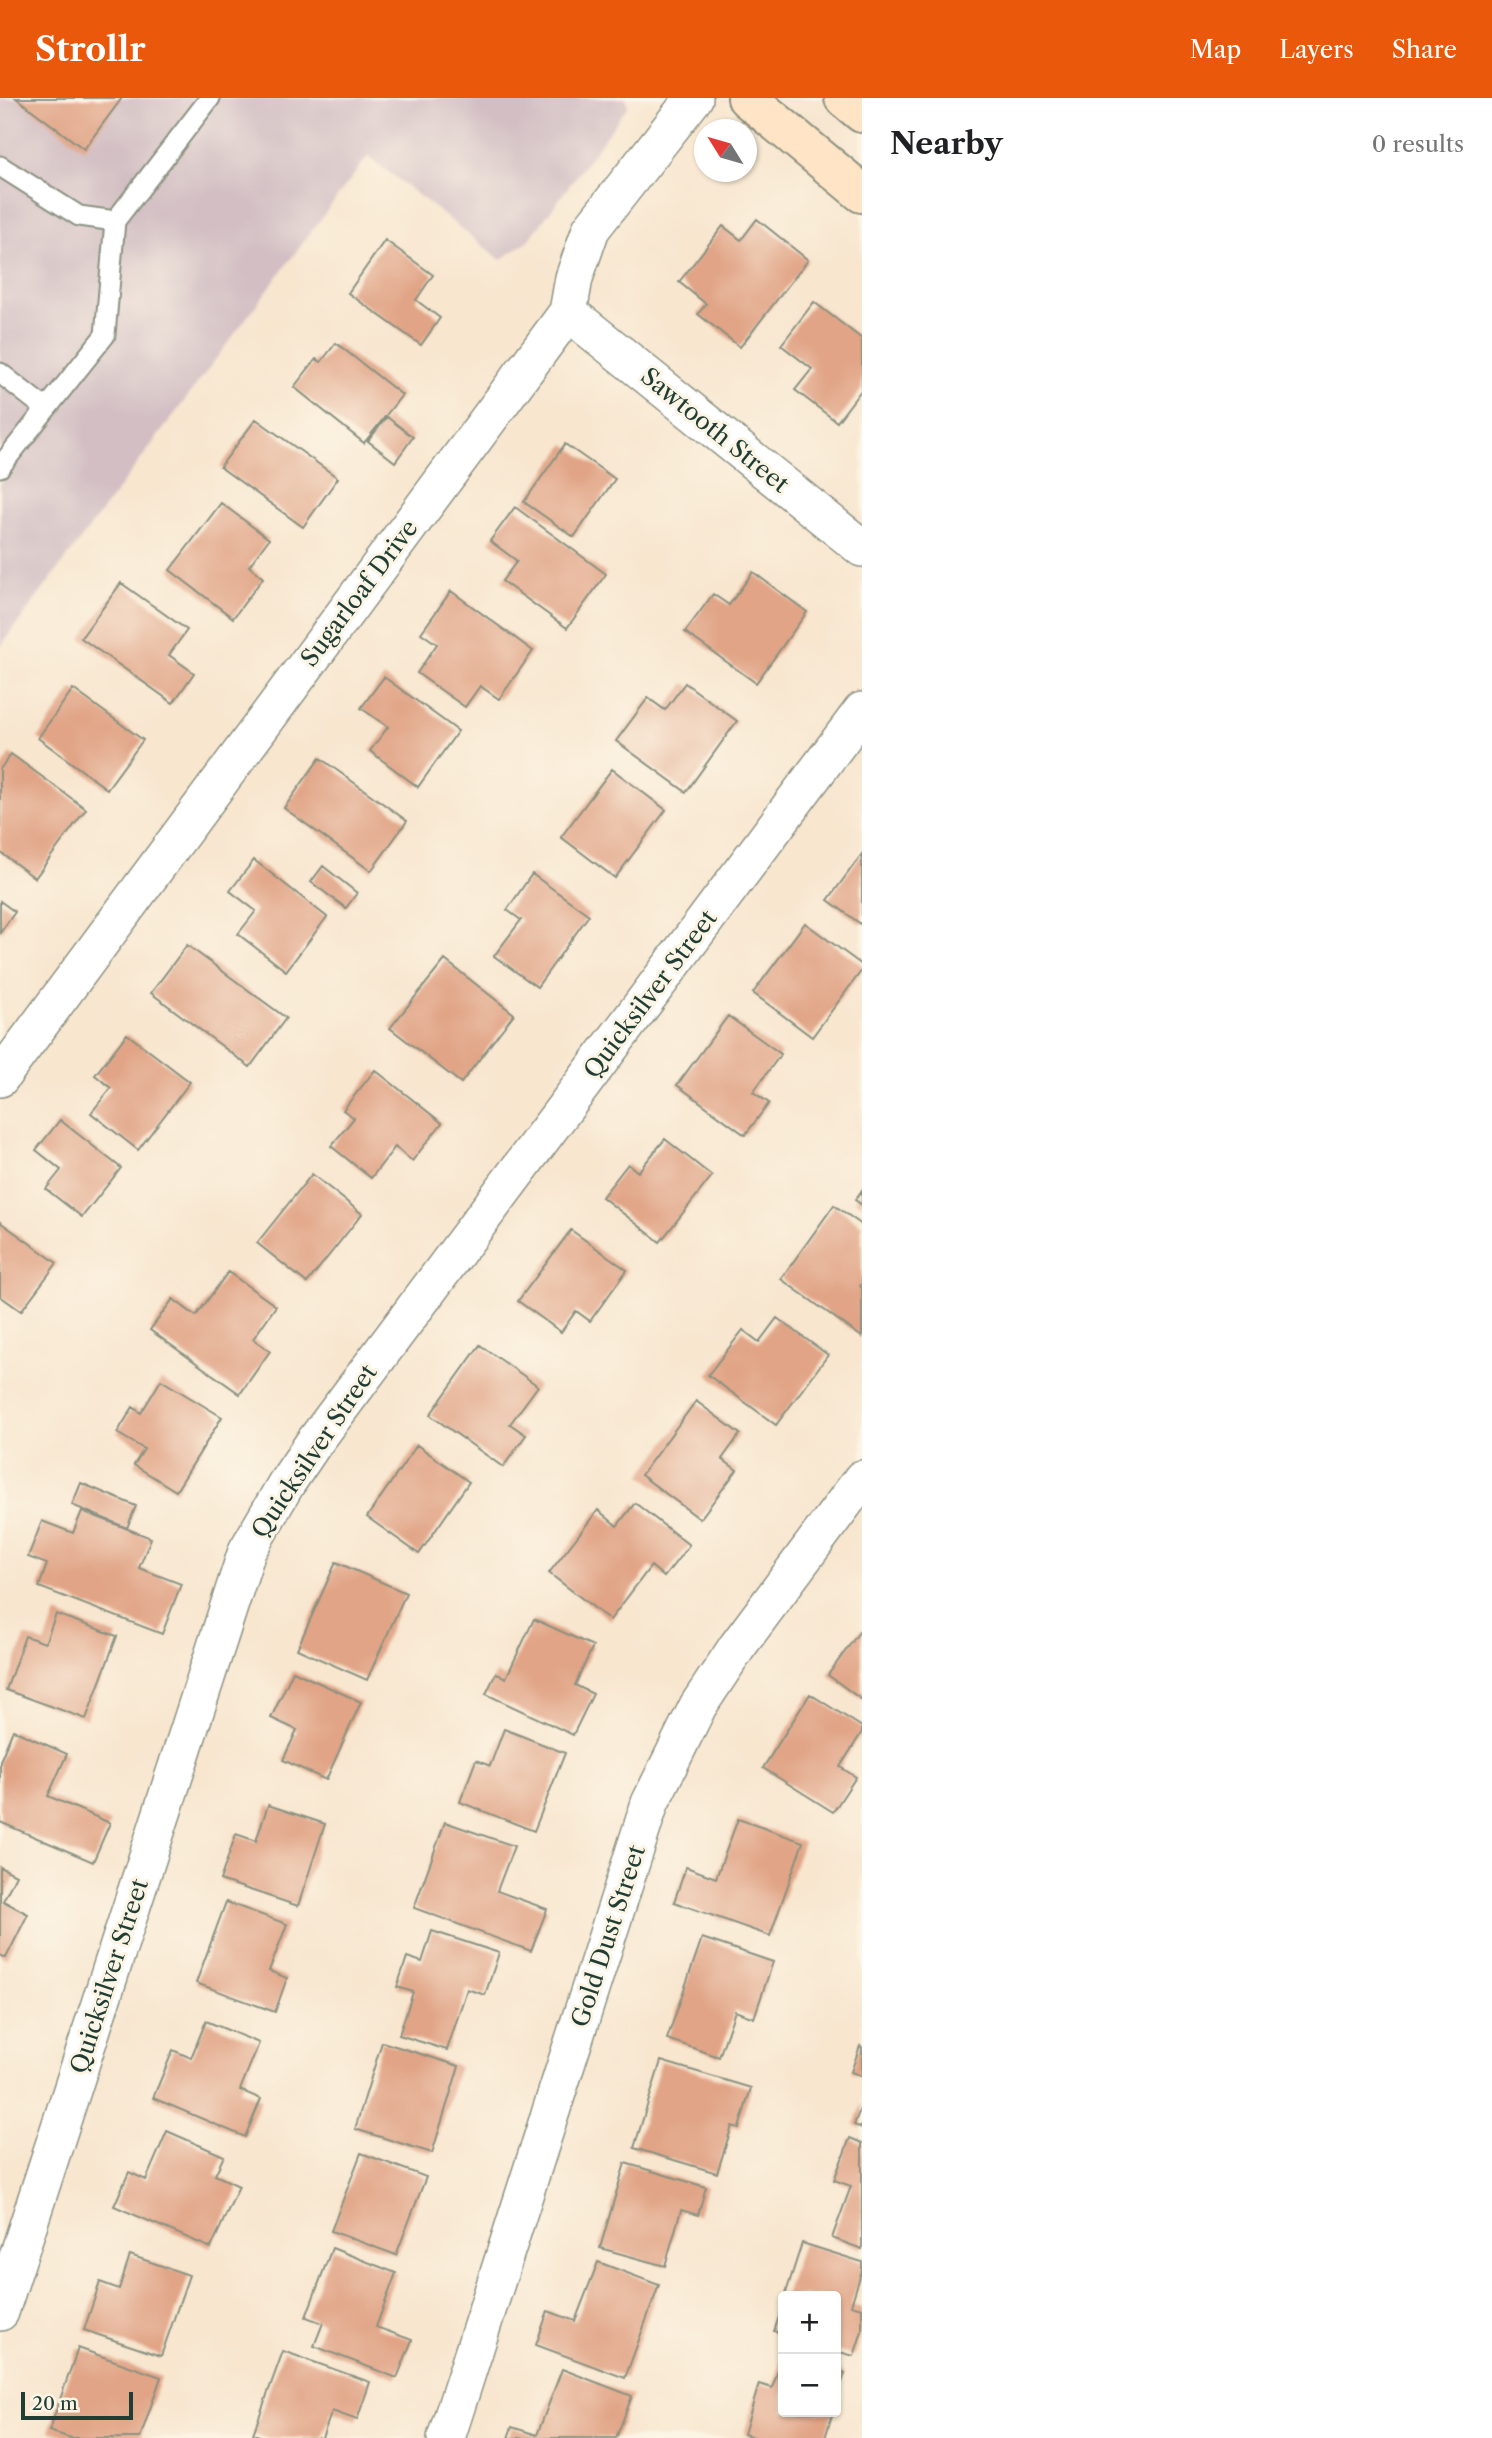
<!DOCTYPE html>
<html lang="en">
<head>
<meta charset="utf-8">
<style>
  :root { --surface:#fff; --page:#f6f6f6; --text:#202124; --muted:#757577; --line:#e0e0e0; --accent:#ea580c }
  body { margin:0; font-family:"Libre Caslon Text",serif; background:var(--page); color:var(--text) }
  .controls { position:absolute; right:21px; bottom:21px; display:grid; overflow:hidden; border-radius:7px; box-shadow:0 2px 5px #0004 }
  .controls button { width:63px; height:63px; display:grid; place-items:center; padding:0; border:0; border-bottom:2px solid var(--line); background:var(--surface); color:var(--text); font:35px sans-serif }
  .compass { position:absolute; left:694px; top:21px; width:63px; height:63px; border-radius:50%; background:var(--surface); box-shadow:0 2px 5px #0004; rotate:307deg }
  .scale { position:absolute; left:21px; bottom:18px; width:112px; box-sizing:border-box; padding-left:7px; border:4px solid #1f3d34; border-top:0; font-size:19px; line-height:24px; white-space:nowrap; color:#1f3d34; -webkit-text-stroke:5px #fcf5e5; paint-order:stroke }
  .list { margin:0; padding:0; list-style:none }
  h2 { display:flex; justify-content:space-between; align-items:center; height:91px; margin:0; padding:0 28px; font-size:30px }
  h2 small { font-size:23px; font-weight:400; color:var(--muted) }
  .map { position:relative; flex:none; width:862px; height:2340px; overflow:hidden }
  header { display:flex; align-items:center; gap:42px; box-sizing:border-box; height:98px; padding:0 35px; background:var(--accent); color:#fff }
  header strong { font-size:33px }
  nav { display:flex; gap:38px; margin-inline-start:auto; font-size:24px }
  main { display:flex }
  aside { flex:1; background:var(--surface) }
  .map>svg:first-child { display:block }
  .industrial { fill:#d2bec3 }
  .building { fill:#e1a486 }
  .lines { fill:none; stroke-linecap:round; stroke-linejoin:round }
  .lane-casing { stroke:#8c9282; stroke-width:23 }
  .street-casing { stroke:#8c9282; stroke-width:40 }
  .secondary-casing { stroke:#8c9282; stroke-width:42 }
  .lane { stroke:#fff; stroke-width:19 }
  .street { stroke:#fff; stroke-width:37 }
  .secondary { stroke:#ffe4c6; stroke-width:38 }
  .labels { text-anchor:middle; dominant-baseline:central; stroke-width:6; stroke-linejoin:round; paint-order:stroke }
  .street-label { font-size:24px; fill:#1f3d34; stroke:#fcf5e5 }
</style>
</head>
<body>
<header>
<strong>Strollr</strong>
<nav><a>Map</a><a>Layers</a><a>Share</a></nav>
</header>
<main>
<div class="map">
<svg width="862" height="2340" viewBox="0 0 862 2340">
  <rect width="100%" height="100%" fill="#fcf5e5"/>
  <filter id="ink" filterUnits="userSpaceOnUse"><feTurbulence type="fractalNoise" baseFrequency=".0143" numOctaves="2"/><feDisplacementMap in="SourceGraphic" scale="14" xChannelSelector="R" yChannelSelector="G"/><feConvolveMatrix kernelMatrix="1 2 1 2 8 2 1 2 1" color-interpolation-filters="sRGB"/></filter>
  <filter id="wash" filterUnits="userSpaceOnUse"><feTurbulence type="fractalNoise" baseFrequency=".00686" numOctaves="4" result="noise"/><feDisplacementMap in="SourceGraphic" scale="28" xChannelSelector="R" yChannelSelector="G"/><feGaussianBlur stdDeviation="1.57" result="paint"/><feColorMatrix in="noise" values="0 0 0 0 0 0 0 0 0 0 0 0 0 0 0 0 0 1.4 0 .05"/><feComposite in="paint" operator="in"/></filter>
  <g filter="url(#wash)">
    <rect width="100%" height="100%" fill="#f8e6cf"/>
    <path class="industrial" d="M0,0h626l2,8 -99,134 -28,20 -133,-104 -368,491z"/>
    <g id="blocks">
      <path class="building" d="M16,0h106l-38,51z
        M757,121l51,41 -68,87 -42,-33 8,-10 -27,-22 44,-56 18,14z
        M385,142l48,35 -17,25 24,18 -19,27 -73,-52z
        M814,204l48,37v50l-25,33 -42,-32 17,-21 -31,-24z
        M336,245l66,52 -38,48 -70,-56 22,-28 5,3z
        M387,319l26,20 -18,25 -27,-21z
        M256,321l82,59 -35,49 -83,-60z
        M565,346l50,35 -41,58 -50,-35z
        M221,405l48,36 -20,27 14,12 -30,40 -63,-48z
        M515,409l91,67 -39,54 -65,-47 15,-20 -27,-20z
        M753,474l54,40 -51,71 -71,-51 28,-38 16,11z
        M121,485l66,47 -18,25 25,18 -21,30 -92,-65z
        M451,493l82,60 -34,48 -19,-13 -15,21 -48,-34 20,-29 -16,-11z
        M384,579l74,54 -40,56 -48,-36 18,-24 -27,-19z
        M685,585l52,38 -51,71 -70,-51 32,-43 17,12z
        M73,591l70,51 -36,49 -69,-51z
        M11,656l75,55 -51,69 -35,-26v-83z
        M320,660l87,63 -36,50 -87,-63z
        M612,671l54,41 -51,68 -54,-41z
        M862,756v71l-34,-25z
        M254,762l73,57 -41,54 -48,-37 18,-23 -26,-20z
        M323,768l34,27 -11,15 -35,-26z
        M532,776l57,41 -52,72 -43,-31 27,-36 -14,-10z
        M0,803l15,11 -15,21z
        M805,825l57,42v5l-50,67 -59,-44z
        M187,847l99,73 -36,49 -99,-74z
        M445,862l69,54 -53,69 -71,-55z
        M728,918l53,38 -28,38 16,11 -24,32 -68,-50z
        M127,936l63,48 -52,68 -47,-37 20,-25 -16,-13z
        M375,972l67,53 -30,38 -17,-14 -24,31 -40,-32 23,-28 -11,-8z
        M60,1022l61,48 -39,49 -36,-28 15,-19 -25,-20z
        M665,1041l47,37 -52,66 -58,-45 26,-33 10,8z
        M312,1076l50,40 -55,69 -50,-40z
        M862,1092v15l-7,-5z
        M834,1107l28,20v58l-2,3 2,2v49l-81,-58z
        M0,1124l57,41 -36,48 -21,-15z
        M571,1132l56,40 -37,51 -14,-10 -15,21 -43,-31z
        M228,1174l48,34 -23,33 17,12 -30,43 -90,-64 23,-31 23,17z
        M777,1220l51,37 -52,70 -68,-50 35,-45 16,12z
        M480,1247l58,41 -28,38 16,11 -23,32 -73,-52z
        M161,1282l61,37 -46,74 -42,-26 10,-16 -27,-16 16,-26 8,6z
        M696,1303l44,33 -18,25 15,11 -37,49 -59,-44z
        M417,1347l52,37 -50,72 -52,-37z
        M81,1385l55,23 -9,22 -55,-23z
        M635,1405l54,42 -25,32 -13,-11 -41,54 -61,-47 49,-63 19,16z
        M82,1413l69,27 -12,30 42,16 -19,50 -123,-47 8,-23 -19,-7 14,-36 31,12z
        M336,1464l70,31 -39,87 -70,-31z
        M56,1516l61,22 -31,83 -80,-29 19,-54 20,7z
        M534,1521l59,27 -18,39 18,9 -20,41 -87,-41 10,-21 10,5z
        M862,1530v72l-34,-25z
        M293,1573l68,31 -35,78 -43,-20 14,-30 -26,-12z
        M810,1596l52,33v5l-22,35 16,10 -23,35 -70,-44z
        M504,1631l61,24 -31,78 -74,-29 16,-42 14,6z
        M13,1632l54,24 -19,42 62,27 -17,39 -93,-40v-61z
        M268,1707l57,19 -27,82 -78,-26 16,-46 20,7z
        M738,1721l65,23 -33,94 -96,-34 12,-35 30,11z
        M445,1724l69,24 -17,45 50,18 -16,42 -117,-43z
        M0,1769l16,8 -13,26 25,13 -22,44 -6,-3z
        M226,1804l61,22 -18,47 18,7 -12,34 -79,-29z
        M432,1833l67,22 -14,42 -18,-6 -20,61 -48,-15 14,-43 -16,-5 10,-30 15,5z
        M702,1840l71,24 -19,56 -19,-7 -16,46 -52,-18z
        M206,1923l53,22 -19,47 21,9 -16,38 -92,-39 20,-48 18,8z
        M382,1944l77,24 -27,87 -77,-24z
        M860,1948l2,1v29l-11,-4z
        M661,1963l90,27 -12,40 -7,-2 -15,47 -83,-25z
        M862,2006v24l-8,-3z
        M167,2033l57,25 -9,19 24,11 -28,62 -97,-42 15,-34 17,8z
        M850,2040l12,5v106l-30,-11 19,-52 -17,-6z
        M361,2055l65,24 -30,78 -65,-24z
        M625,2065l81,24 -8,28 -17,-5 -16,56 -65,-18z
        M802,2145l60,19v8l-11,35 11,3v23l-8,25 -18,-5v-55h-51z
        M332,2150l64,25 -20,54 36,13 -15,38 -83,-32 9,-23 -17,-6z
        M130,2157l59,20 -28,81 -77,-26 16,-48 19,7z
        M598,2164l61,23 -34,93 -89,-33 12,-34 27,10z
        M783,2207v29l-9,-3z
        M78,2250l83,29 -21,61h-69l-22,-7z
        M283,2253l87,31 -13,38 -25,-9 -10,27h-57l-12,-4z
        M783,2259v55h50l-8,26h-68l-13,-4 15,-50 13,4z
        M562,2271l70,27 -16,42h-108l4,-11 25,8z
        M836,2272l9,3 -9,28z"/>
    </g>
  </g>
  <g filter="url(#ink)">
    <use href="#blocks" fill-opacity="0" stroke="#8c9282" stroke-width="2"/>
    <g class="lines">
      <defs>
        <path id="lane" d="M0,68l79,50 36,5 95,-123
          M0,275l46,36
          M0,369l105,-132 10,-114"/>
        <path id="street" d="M568,214l294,236
          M0,980l568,-766 6,-34 17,-49 103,-131
          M0,2214l247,-761 39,-67 27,-40 549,-733
          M446,2340l204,-635 48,-97 39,-59 125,-168"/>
        <path id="secondary" d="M747,0l115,95
          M844,0l18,15"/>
      </defs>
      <use href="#lane" class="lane-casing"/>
      <use href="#street" class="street-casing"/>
      <use href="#secondary" class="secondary-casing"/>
      <use href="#lane" class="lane"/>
      <use href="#street" class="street"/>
      <use href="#secondary" class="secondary"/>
    </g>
  </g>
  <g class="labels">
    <g class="street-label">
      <text transform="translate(715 332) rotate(39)">Sawtooth Street</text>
      <text transform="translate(359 495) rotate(-53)">Sugarloaf Drive</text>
      <text transform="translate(650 896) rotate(-53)">Quicksilver Street</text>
      <text transform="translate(314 1353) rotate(-56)">Quicksilver Street</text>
      <text transform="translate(608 1838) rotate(-72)">Gold Dust Street</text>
      <text transform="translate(109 1878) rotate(-72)">Quicksilver Street</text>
    </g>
  </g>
</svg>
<div class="controls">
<button>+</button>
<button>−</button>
</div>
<svg class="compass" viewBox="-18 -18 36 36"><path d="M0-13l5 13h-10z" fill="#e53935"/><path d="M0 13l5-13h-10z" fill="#757577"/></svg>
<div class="scale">20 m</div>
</div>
<aside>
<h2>Nearby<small>0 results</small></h2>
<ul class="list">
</ul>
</aside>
</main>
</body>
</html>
